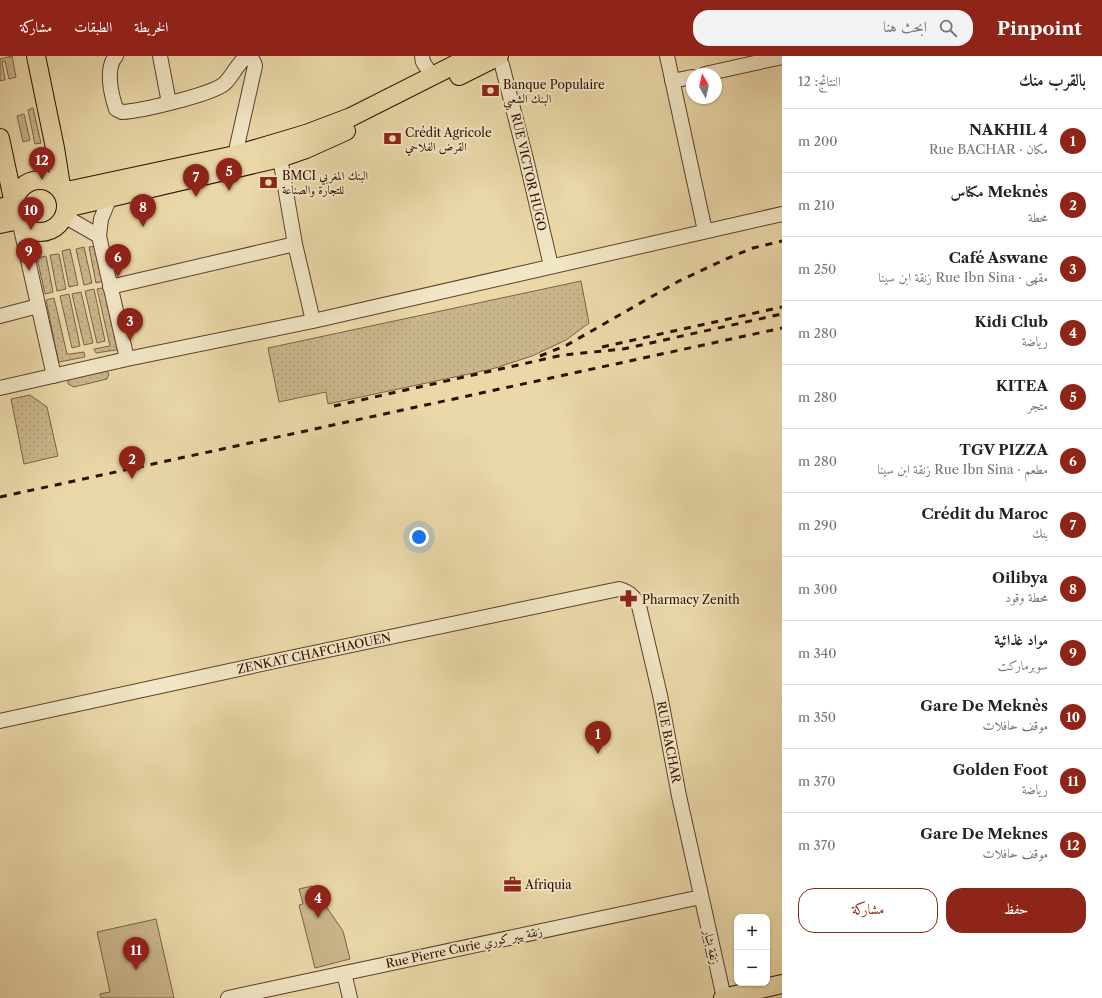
<!DOCTYPE html>
<html lang="ar">
<head>
<meta charset="utf-8">
<style>
  :root { --surface:#fff; --page:#f2f2f2; --text:#222; --muted:#767676; --line:#e0e0e0; --accent:#8f2418 }
  body { margin:0; font-family:"Libre Caslon Text",Amiri,serif; background:var(--page); color:var(--text); direction:rtl }
  .controls { position:absolute; right:12px; bottom:12px; display:grid; overflow:hidden; border-radius:8px; box-shadow:0 1px 3px #0004 }
  .controls button { width:36px; height:36px; display:grid; place-items:center; padding:0; border:0; border-bottom:1px solid var(--line); background:var(--surface); color:var(--text); font:20px sans-serif }
  .compass { position:absolute; left:686px; top:12px; width:36px; height:36px; border-radius:50%; background:var(--surface); box-shadow:0 1px 3px #0004; rotate:352deg }
  .you { position:absolute; left:419px; top:481px; width:14px; height:14px; margin:-10px; border:3px solid #fff; border-radius:50%; background:#1a73e8; box-shadow:0 0 0 6px #1a73e833 }
  .badge { display:grid; place-items:center; width:26px; height:26px; border-radius:50%; background:var(--accent); color:#fff; font-size:13px; font-weight:700 }
  .pin { position:absolute; translate:-50% -33px; filter:drop-shadow(0 1px 2px #0008) }
  .pin::after { content:''; position:absolute; top:21px; width:14px; height:12px; background:inherit; clip-path:polygon(0 0,100% 0,50% 100%) }
  .list { margin:0; padding:0; list-style:none }
  h2 { display:flex; justify-content:space-between; align-items:center; height:52px; margin:0; padding:0 16px; font-size:17px }
  h2 small { font-size:13px; font-weight:400; color:var(--muted) }
  .list li { display:grid; grid-template-columns:26px 1fr auto; gap:12px; align-items:center; box-sizing:border-box; height:64px; padding:0 16px; border-top:1px solid var(--line) }
  .list b { display:block; font-size:15px; white-space:nowrap }
  .list p { margin:0; font-size:13px; white-space:nowrap; color:var(--muted) }
  .list em { font-size:13px; font-style:normal; color:var(--muted) }
  .actions { display:flex; gap:8px; padding:12px 16px }
  .actions a { flex:1; padding:9px 0; border:1px solid var(--accent); border-radius:16px; text-align:center; font-size:14px; color:var(--accent) }
  .actions .main { background:var(--accent); color:#fff }
  .icon { flex:none; width:22px; height:22px; fill:none; stroke:currentColor; stroke-width:2; stroke-linecap:round; stroke-linejoin:round }
  .map { position:relative; flex:none; width:782px; height:942px; overflow:hidden; direction:ltr }
  header { display:flex; align-items:center; gap:24px; box-sizing:border-box; height:56px; padding:0 20px; background:var(--accent); color:#fff }
  header strong { font-size:19px }
  nav { display:flex; gap:22px; margin-inline-start:auto; font-size:14px }
  .search { width:280px; height:36px; background:var(--page); display:flex; align-items:center; gap:10px; box-sizing:border-box; padding:0 14px; border-radius:16px; color:var(--muted); font-size:15px }
  main { display:flex }
  aside { flex:1; background:var(--surface) }
  .map>svg:first-child { display:block }
  .green { fill:url(#green-dots); stroke:#7c6246 }
  .pitch { fill:#cab68c; stroke:#7c6246 }
  .lines { fill:none; stroke-linecap:round; stroke-linejoin:round }
  .minor-casing { stroke:#5c402b; stroke-width:16 }
  .major-casing { stroke:#2d0e01; stroke-width:20 }
  .minor { stroke:#f1e6c6; stroke-width:14 }
  .major { stroke:#ead8a8; stroke-width:18 }
  .rail { stroke:#2d0e01; stroke-width:3; stroke-dasharray:7 7; stroke-linecap:butt }
  .labels { text-anchor:middle; dominant-baseline:central; stroke-width:4; stroke-linejoin:round; paint-order:stroke }
  .poi-label { font-size:12px; fill:#2d0e01; stroke:#f1e6c6; text-anchor:start }
  .street-label { font-size:12px; fill:#2d0e01; stroke:#f1e6c6 }
</style>
</head>
<body>
<header>
<strong>Pinpoint</strong>
<div class="search"><svg class="icon" aria-label="search" viewBox="0 0 24 24"><circle cx="10" cy="10" r="6"/><path d="M15 15l6 6"/></svg>ابحث هنا</div>
<nav><a>الخريطة</a><a>الطبقات</a><a>مشاركة</a></nav>
</header>
<main>
<aside>
<h2>بالقرب منك<small>النتائج: 12</small></h2>
<ul class="list">
<li><span class="badge">1</span><div><b>NAKHIL 4</b><p>مكان · Rue BACHAR</p></div><em>200 m</em></li>
<li><span class="badge">2</span><div><b>Meknès مكناس</b><p>محطة</p></div><em>210 m</em></li>
<li><span class="badge">3</span><div><b>Café Aswane</b><p>مقهى · Rue Ibn Sina زنقة ابن سينا</p></div><em>250 m</em></li>
<li><span class="badge">4</span><div><b>Kidi Club</b><p>رياضة</p></div><em>280 m</em></li>
<li><span class="badge">5</span><div><b>KITEA</b><p>متجر</p></div><em>280 m</em></li>
<li><span class="badge">6</span><div><b>TGV PIZZA</b><p>مطعم · Rue Ibn Sina زنقة ابن سينا</p></div><em>280 m</em></li>
<li><span class="badge">7</span><div><b>Crédit du Maroc</b><p>بنك</p></div><em>290 m</em></li>
<li><span class="badge">8</span><div><b>Oilibya</b><p>محطة وقود</p></div><em>300 m</em></li>
<li><span class="badge">9</span><div><b>مواد غذائية</b><p>سوبرماركت</p></div><em>340 m</em></li>
<li><span class="badge">10</span><div><b>Gare De Meknès</b><p>موقف حافلات</p></div><em>350 m</em></li>
<li><span class="badge">11</span><div><b>Golden Foot</b><p>رياضة</p></div><em>370 m</em></li>
<li><span class="badge">12</span><div><b>Gare De Meknes</b><p>موقف حافلات</p></div><em>370 m</em></li>
</ul>
<div class="actions"><a class="main">حفظ</a><a>مشاركة</a></div>
</aside>
<div class="map">
<svg width="782" height="942" viewBox="0 0 782 942">
  <defs>
    <pattern id="green-dots" width="8" height="8" patternUnits="userSpaceOnUse"><rect width="8" height="8" fill="#cab68c"/><path d="M2 2h.1M6 6h.1" fill="none" stroke="#ae9b77" stroke-width="1.8" stroke-linecap="round"/></pattern>
  </defs>
  <rect width="100%" height="100%" fill="#ead8a8"/>
  <filter id="stains"><feTurbulence type="fractalNoise" baseFrequency=".005" numOctaves="4"/><feColorMatrix values="0 0 0 0 .2 0 0 0 0 .09 0 0 0 0 .02 0 0 0 .5 -.17"/></filter>
  <radialGradient id="worn" r=".72"><stop offset=".6" stop-color="#630" stop-opacity="0"/><stop offset="1" stop-color="#630" stop-opacity=".3"/></radialGradient>
  <path class="green" d="M12,0l4,21 -7,2 -4,-18 -3,1 3,18 -5,1v-22z
    M33,52l8,35 -6,1 -7,-34z
    M24,58l6,26 -7,2 -6,-26z
    M97,190l7,35 -8,2 -7,-36z
    M84,191l8,36 -8,2 -8,-36z
    M70,193l8,36 -9,2 -7,-36z
    M59,198l7,35 -9,2 -7,-36z
    M46,200l7,36 -8,2 -8,-36z
    M581,225l8,42 -23,17 -34,16 -40,13 -164,35 -2,-12 -47,10 -11,-54z
    M107,231l15,62 -26,4 -2,-4 16,-3 -13,-57z
    M94,233l11,52 -8,2 -12,-52z
    M81,236l12,51 -9,2 -12,-51z
    M69,238l11,52 -8,2 -12,-52z
    M54,242l13,56h3l14,-2 1,5 -26,5 -1,-2 -12,-60z
    M106,314l3,4 -2,5 -33,8 -6,-3v-4l2,-2z
    M30,339l17,12 11,49 -34,8 -13,-65z"/>
  <path class="pitch" d="M312,830l31,45 7,28 -35,9 -16,-63 4,-1 -4,-15z
    M156,863l18,79h-73l-1,-4 10,-2 -13,-60z"/>
  <g class="lines">
    <defs>
      <path id="minor" d="M116,0c-11,12 -5,38 0,53l6,3c19,-1 88,-17 102,-28 8,-7 12,-18 20,-25 6,-3 10,1 11,7l-20,89
        M160,0l9,47
        M422,0l1,6 9,14
        M667,0l38,175
        M497,1l5,8 25,98 24,103
        M705,18l77,-17
        M672,25l20,-4
        M280,102l15,86 18,77
        M64,160l35,20 28,123
        M19,164l35,156
        M99,180l2,-17 9,-22
        M110,231l185,-43
        M0,260l38,-10
        M0,332l127,-29 186,-38 469,-107
        M0,665l280,-61 339,-71c10,3 15,7 20,17l21,89 19,101 45,202
        M344,917l6,25
        M228,942l473,-101"/>
      <path id="major" d="M36,0l19,92 7,44 173,-37 71,-21 45,-17 121,-61
        M459,20l40,-20
        M0,82l14,66 -14,4
        M14 150a26 26 0 1 1 52 0a26 26 0 1 1-52 0Z
        M66,152l214,-50 26,-9 40,-18
        M0,168l19,-4
        M723,942l59,-14"/>
    </defs>
    <use href="#minor" class="minor-casing"/>
    <use href="#major" class="major-casing"/>
    <use href="#minor" class="minor"/>
    <use href="#major" class="major"/>
    <path class="rail" d="M602,291l180,-40
      M540,300l27,-11 112,-64 47,-22 27,-11 29,-7
      M334,350l229,-51 60,-6 159,-35
      M0,441l782,-169"/>
  </g>
  <defs>
    <symbol id="bank-bare" viewBox="-9 -9 18 18"><path d="M-6-4H6V4H-6ZM0-2.3a2.3 2.3 0 1 0 0 4.6a2.3 2.3 0 1 0 0-4.6Z" fill="#8f2418" stroke="#f1e6c6" stroke-width="2.5" paint-order="stroke"/></symbol>
    <symbol id="pharmacy-bare" viewBox="-9 -9 18 18"><path d="M-2-6h4v4h4v4h-4v4h-4v-4h-4v-4h4Z" fill="#8f2418" stroke="#f1e6c6" stroke-width="2.5" paint-order="stroke"/></symbol>
    <symbol id="office-bare" viewBox="-9 -9 18 18"><path d="M-6-3h4V-5.5h4V-3h4V5H-6ZM-1-4.5V-3h2v-1.5ZM-6 0V1H6V0Z" fill="#8f2418" stroke="#f1e6c6" stroke-width="2.5" paint-order="stroke"/></symbol>
  </defs>
  <g fill-rule="evenodd">
    <use href="#bank-bare" x="478" y="22" width="25" height="25"/>
    <use href="#bank-bare" x="380" y="70" width="25" height="25"/>
    <use href="#bank-bare" x="256" y="114" width="25" height="25"/>
    <use href="#pharmacy-bare" x="616" y="530" width="25" height="25"/>
    <use href="#office-bare" x="500" y="816" width="25" height="25"/>
  </g>
  <g class="labels">
    <g class="poi-label">
      <text x="503" y="28">Banque Populaire<tspan x="503" dy="14">البنك الشعبي</tspan></text>
      <text x="405" y="76">Crédit Agricole<tspan x="405" dy="14">القرض الفلاحي</tspan></text>
      <text x="282" y="119">BMCI البنك المغربي<tspan x="282" dy="14">للتجارة والصناعة</tspan></text>
      <text x="642" y="543">Pharmacy Zenith</text>
      <text x="525" y="828">Afriquia</text>
    </g>
    <g class="street-label">
      <text transform="translate(529 116) rotate(77)">RUE VICTOR HUGO</text>
      <text transform="translate(314 597) rotate(-12)">ZENKAT CHAFCHAOUEN</text>
      <text transform="translate(669 686) rotate(79)">RUE BACHAR</text>
      <text transform="translate(464 891) rotate(-12)">Rue Pierre Curie زنقة بيير كوري</text>
      <text transform="translate(712 891) rotate(77)">زنقة بشار</text>
    </g>
  </g>
  <rect width="100%" height="100%" filter="url(#stains)"/>
  <rect width="100%" height="100%" fill="url(#worn)"/>
</svg>
<div class="controls">
<button>+</button>
<button>−</button>
</div>
<svg class="compass" viewBox="-18 -18 36 36"><path d="M0-13l5 13h-10z" fill="#e53935"/><path d="M0 13l5-13h-10z" fill="#767676"/></svg>
<div class="you"></div>
<div class="pin badge" style="left:598px;top:698px">1</div>
<div class="pin badge" style="left:132px;top:423px">2</div>
<div class="pin badge" style="left:130px;top:285px">3</div>
<div class="pin badge" style="left:318px;top:862px">4</div>
<div class="pin badge" style="left:229px;top:135px">5</div>
<div class="pin badge" style="left:118px;top:221px">6</div>
<div class="pin badge" style="left:196px;top:141px">7</div>
<div class="pin badge" style="left:143px;top:171px">8</div>
<div class="pin badge" style="left:29px;top:215px">9</div>
<div class="pin badge" style="left:31px;top:174px">10</div>
<div class="pin badge" style="left:136px;top:914px">11</div>
<div class="pin badge" style="left:42px;top:124px">12</div>
</div>
</main>
</body>
</html>
